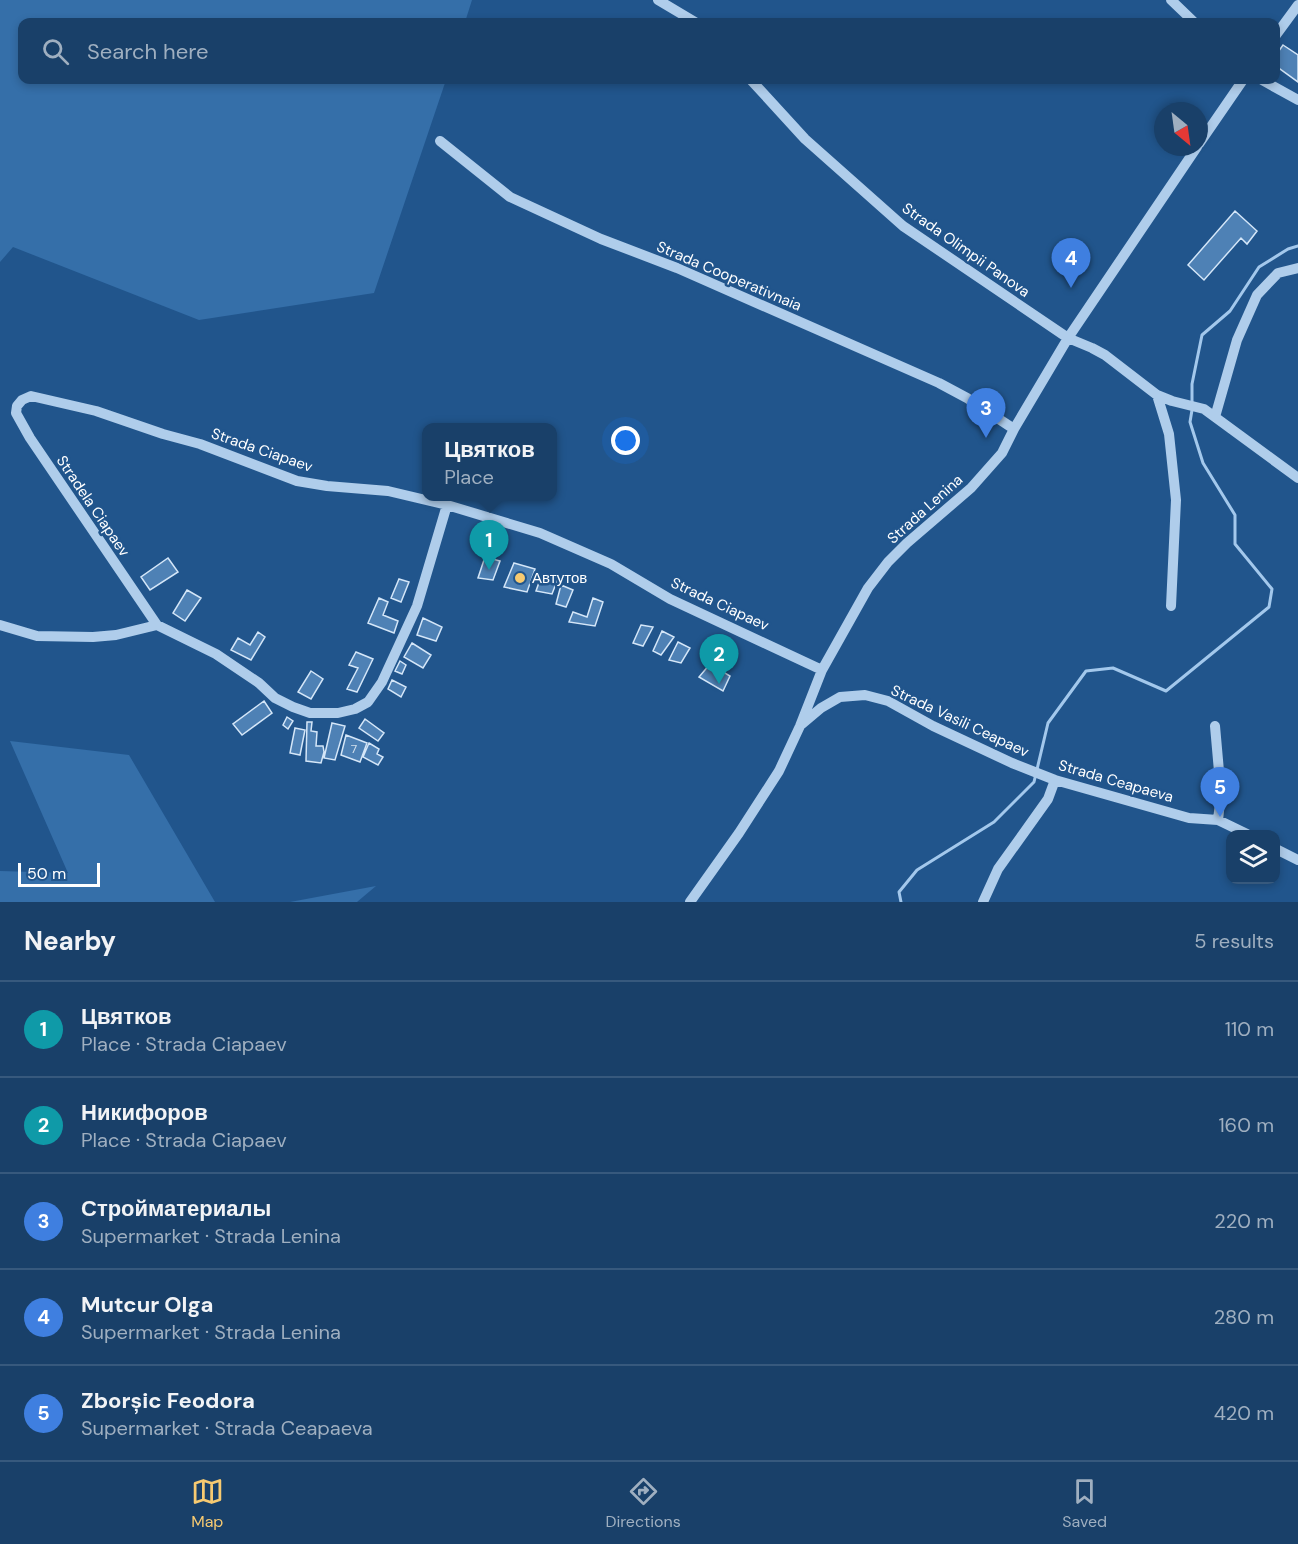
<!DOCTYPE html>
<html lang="en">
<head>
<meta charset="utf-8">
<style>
  :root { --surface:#194069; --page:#264b71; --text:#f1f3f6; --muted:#9fafc0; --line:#37597d; --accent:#f7ca71 }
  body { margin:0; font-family:"DM Sans",sans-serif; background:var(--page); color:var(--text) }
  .controls { position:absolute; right:18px; bottom:18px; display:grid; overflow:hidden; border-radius:12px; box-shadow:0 3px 9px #0003 }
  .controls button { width:54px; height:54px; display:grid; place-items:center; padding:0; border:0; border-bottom:2px solid var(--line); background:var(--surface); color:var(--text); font:30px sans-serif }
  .compass { position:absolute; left:1154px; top:102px; width:54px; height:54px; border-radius:50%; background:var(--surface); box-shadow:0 3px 9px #0003; rotate:151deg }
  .scale { position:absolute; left:18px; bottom:15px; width:82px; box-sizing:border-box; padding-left:6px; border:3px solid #fff; border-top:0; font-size:16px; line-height:21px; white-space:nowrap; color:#fff; -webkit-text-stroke:4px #21558c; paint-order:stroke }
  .you { position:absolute; left:626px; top:441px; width:21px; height:21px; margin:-15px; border:4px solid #fff; border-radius:50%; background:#1a73e8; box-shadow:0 0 0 9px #1a73e833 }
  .badge { display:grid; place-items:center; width:39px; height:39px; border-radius:50%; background:var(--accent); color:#fff; font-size:20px; font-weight:700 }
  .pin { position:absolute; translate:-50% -50px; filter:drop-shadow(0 2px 3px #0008) }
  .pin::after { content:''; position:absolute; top:32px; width:21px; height:18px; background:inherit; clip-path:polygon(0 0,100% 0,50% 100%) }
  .popup { position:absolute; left:422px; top:423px; width:135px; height:78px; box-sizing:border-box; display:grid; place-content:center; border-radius:12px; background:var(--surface); filter:drop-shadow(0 2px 4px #0005); font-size:20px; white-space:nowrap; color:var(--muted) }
  .popup b { font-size:22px; color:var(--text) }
  .popup::after { content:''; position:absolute; left:50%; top:100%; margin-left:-12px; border:12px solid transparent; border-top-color:var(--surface) }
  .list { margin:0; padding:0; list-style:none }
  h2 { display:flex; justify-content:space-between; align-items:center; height:78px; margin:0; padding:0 24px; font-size:26px }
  h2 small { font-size:20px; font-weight:400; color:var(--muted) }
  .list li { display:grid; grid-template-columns:39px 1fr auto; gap:18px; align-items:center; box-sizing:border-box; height:96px; padding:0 24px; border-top:2px solid var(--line) }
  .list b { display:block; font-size:22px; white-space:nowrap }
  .list p { margin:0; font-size:20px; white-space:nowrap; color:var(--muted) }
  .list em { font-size:20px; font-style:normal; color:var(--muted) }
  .icon { flex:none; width:33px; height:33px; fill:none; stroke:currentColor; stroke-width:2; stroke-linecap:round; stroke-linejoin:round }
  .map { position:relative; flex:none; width:1298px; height:902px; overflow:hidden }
  .search { position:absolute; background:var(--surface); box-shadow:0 3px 9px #0003; left:18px; right:18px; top:18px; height:66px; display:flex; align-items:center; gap:15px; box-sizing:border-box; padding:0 21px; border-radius:12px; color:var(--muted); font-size:22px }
  .sheet { height:558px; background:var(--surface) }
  nav { display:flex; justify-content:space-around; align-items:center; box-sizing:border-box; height:84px; border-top:2px solid var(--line); background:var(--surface); font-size:16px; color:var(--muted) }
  nav a { display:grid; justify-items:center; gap:3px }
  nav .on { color:var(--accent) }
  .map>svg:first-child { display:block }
  .green { fill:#356fa9 }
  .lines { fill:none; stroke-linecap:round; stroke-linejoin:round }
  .stream { stroke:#a3c8ec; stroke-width:3 }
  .building { fill:#4e81b5; stroke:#d4e6f8; stroke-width:1.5 }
  .minor { stroke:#afcdeb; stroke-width:10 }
  .poi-dot { fill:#f7ca71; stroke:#21558c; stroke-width:2 }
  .labels { text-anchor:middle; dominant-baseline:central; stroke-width:5; stroke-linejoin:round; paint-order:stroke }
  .number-label { font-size:12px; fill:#d3e0ec }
  .street-label { font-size:15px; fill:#fff; stroke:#21558c }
  .poi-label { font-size:15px; fill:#fff; stroke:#21558c; text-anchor:start }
</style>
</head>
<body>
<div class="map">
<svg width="1298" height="902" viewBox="0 0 1298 902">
  <rect width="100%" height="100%" fill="#21558c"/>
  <path class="green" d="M0,0h472l-7,22h-443v58h424l-72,213 -175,27 -186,-73 -13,15z
    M10,741l119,14 86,147h-215v-31l68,2z
    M376,886l-19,16h-67z"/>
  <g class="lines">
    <path class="stream" d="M1192,403v-19l10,-49 28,-24 29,-44 29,-18 10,-3
      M901,902l-2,-10 18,-22 77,-48 40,-40 14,-59 38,-52 27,-3 53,23 103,-84 3,-18 -37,-45v-29l-32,-52 -13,-41 2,-12"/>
  </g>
  <path class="building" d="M1283,45l15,10v27l-22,-16v-11z
    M1235,211l22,20 -10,13 -6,-6 -37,42 -16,-15z
    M485,557l15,4 -7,19 -15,-2z
    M168,558l10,14 -28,18 -9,-13z
    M514,563l21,6 -8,23 -23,-5z
    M541,577l16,4 -5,13 -16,-3z
    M399,579l10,3 -8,20 -10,-4z
    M561,585l12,5 -7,17 -10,-3z
    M187,590l14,8 -16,23 -12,-8z
    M379,598l9,4 -5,13 15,6 -4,12 -26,-10z
    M593,598l10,4 -8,24 -26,-4 4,-10 14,5z
    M423,618l19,9 -6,14 -19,-6z
    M641,625l12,2 -10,19 -10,-3z
    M662,631l12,6 -13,18 -8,-4z
    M258,632l7,5 -14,23 -20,-10 7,-12 12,7z
    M678,642l12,6 -9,15 -12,-3z
    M412,643l19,12 -8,13 -19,-11z
    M356,652l17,7 -16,33 -10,-3 11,-21 -9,-3z
    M400,661l6,4 -4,9 -7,-3z
    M710,664l20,12 -7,15 -24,-14z
    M311,671l12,8 -12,20 -13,-7z
    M392,680l14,7 -5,10 -13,-8z
    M264,701l8,12 -30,22 -9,-11z
    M287,717l6,4 -5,8 -5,-4z
    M365,719l19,14 -6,8 -19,-13z
    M307,722h5l-1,9 6,1 -1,14h7l1,6 -3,11 -15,-2z
    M332,723l13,3 -10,34 -11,-2z
    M295,728l10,2 -5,25 -10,-2z
    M346,735l21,8 -7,19 -19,-7z
    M369,743l10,6 -2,5 6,3 -5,8 -15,-8z"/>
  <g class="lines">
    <path class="minor" d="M658,0l37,22
      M1171,0l23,22
      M1276,35l22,-30
      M751,80l54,59 98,87 165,112 24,10 13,7 52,40 15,6 32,8 94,69
      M1262,80l36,20
      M440,141l70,56 91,42 76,29 262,115 28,15 47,31
      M1199,144l44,-64
      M1157,395l12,39 7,66 -5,106
      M1215,417l22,-77 20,-45 21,-22 20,-5
      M447,505l-30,101 -35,76 -14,20 -13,7 -17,4h-28l-17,-6 -18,-9 -16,-15 -43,-29 -59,-29 -127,-187 -14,-25 1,-7 5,-6 9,-4 65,15 67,23 37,10 97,37 30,5 61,5 59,14 93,28 71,31 59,35 152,71
      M0,625l37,11 56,1 23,-2 41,-10
      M802,724l19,-16 19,-11 25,-2 23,6 45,25 79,37 43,17 134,38 29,2 29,14
      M1215,726l6,68 -3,26
      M1276,849l22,11
      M690,902l49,-69 40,-62 21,-45 22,-56 46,-82 20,-26 19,-19 64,-55 31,-35 12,-24 54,-91 129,-191
      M983,902l15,-33 50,-70 7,-19"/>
  </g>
  <circle class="poi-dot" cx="520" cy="578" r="6"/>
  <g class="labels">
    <g class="number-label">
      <text x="354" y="749">7</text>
    </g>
    <g class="street-label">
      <text transform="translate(966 250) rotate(35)">Strada Olimpii Panova</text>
      <text transform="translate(729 276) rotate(23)">Strada Cooperativnaia</text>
      <text transform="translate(262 450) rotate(19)">Strada Ciapaev</text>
      <text transform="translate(93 506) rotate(56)">Stradela Ciapaev</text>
      <text transform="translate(925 509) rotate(-42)">Strada Lenina</text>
      <text transform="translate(720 604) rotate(25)">Strada Ciapaev</text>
      <text transform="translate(960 721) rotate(25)">Strada Vasili Ceapaev</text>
      <text transform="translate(1116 781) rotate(16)">Strada Ceapaeva</text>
    </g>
    <g class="poi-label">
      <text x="532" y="578">Автутов</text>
    </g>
  </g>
</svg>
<div class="controls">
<button><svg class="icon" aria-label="layers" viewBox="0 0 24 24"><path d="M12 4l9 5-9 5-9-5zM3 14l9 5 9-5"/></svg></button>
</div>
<svg class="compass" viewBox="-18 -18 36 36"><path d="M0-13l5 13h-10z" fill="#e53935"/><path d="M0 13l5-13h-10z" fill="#9fafc0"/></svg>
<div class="scale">50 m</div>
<div class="you"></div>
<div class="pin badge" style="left:489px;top:570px;background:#0f9aa8">1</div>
<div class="popup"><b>Цвятков</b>Place</div>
<div class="pin badge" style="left:719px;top:684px;background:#0f9aa8">2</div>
<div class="pin badge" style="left:986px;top:438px;background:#3f7fe0">3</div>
<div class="pin badge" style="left:1071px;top:288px;background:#3f7fe0">4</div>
<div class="pin badge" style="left:1220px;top:817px;background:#3f7fe0">5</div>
<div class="search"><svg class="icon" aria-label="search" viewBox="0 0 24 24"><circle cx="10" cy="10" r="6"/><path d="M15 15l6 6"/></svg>Search here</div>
</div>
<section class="sheet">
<h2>Nearby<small>5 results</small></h2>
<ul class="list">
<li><span class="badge" style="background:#0f9aa8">1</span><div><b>Цвятков</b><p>Place · Strada Ciapaev</p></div><em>110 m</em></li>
<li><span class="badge" style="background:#0f9aa8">2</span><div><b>Никифоров</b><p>Place · Strada Ciapaev</p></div><em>160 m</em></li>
<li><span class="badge" style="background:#3f7fe0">3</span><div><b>Стройматериалы</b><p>Supermarket · Strada Lenina</p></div><em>220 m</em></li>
<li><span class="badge" style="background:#3f7fe0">4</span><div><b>Mutcur Olga</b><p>Supermarket · Strada Lenina</p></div><em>280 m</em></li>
<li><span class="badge" style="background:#3f7fe0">5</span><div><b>Zborșic Feodora</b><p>Supermarket · Strada Ceapaeva</p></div><em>420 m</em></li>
</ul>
</section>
<nav>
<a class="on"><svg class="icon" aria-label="map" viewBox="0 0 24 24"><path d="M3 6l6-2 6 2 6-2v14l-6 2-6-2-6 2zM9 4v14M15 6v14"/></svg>Map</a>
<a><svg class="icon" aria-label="directions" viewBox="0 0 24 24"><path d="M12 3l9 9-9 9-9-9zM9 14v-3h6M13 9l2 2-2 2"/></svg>Directions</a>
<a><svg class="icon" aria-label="saved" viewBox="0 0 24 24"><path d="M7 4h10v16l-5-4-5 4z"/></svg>Saved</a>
</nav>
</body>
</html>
